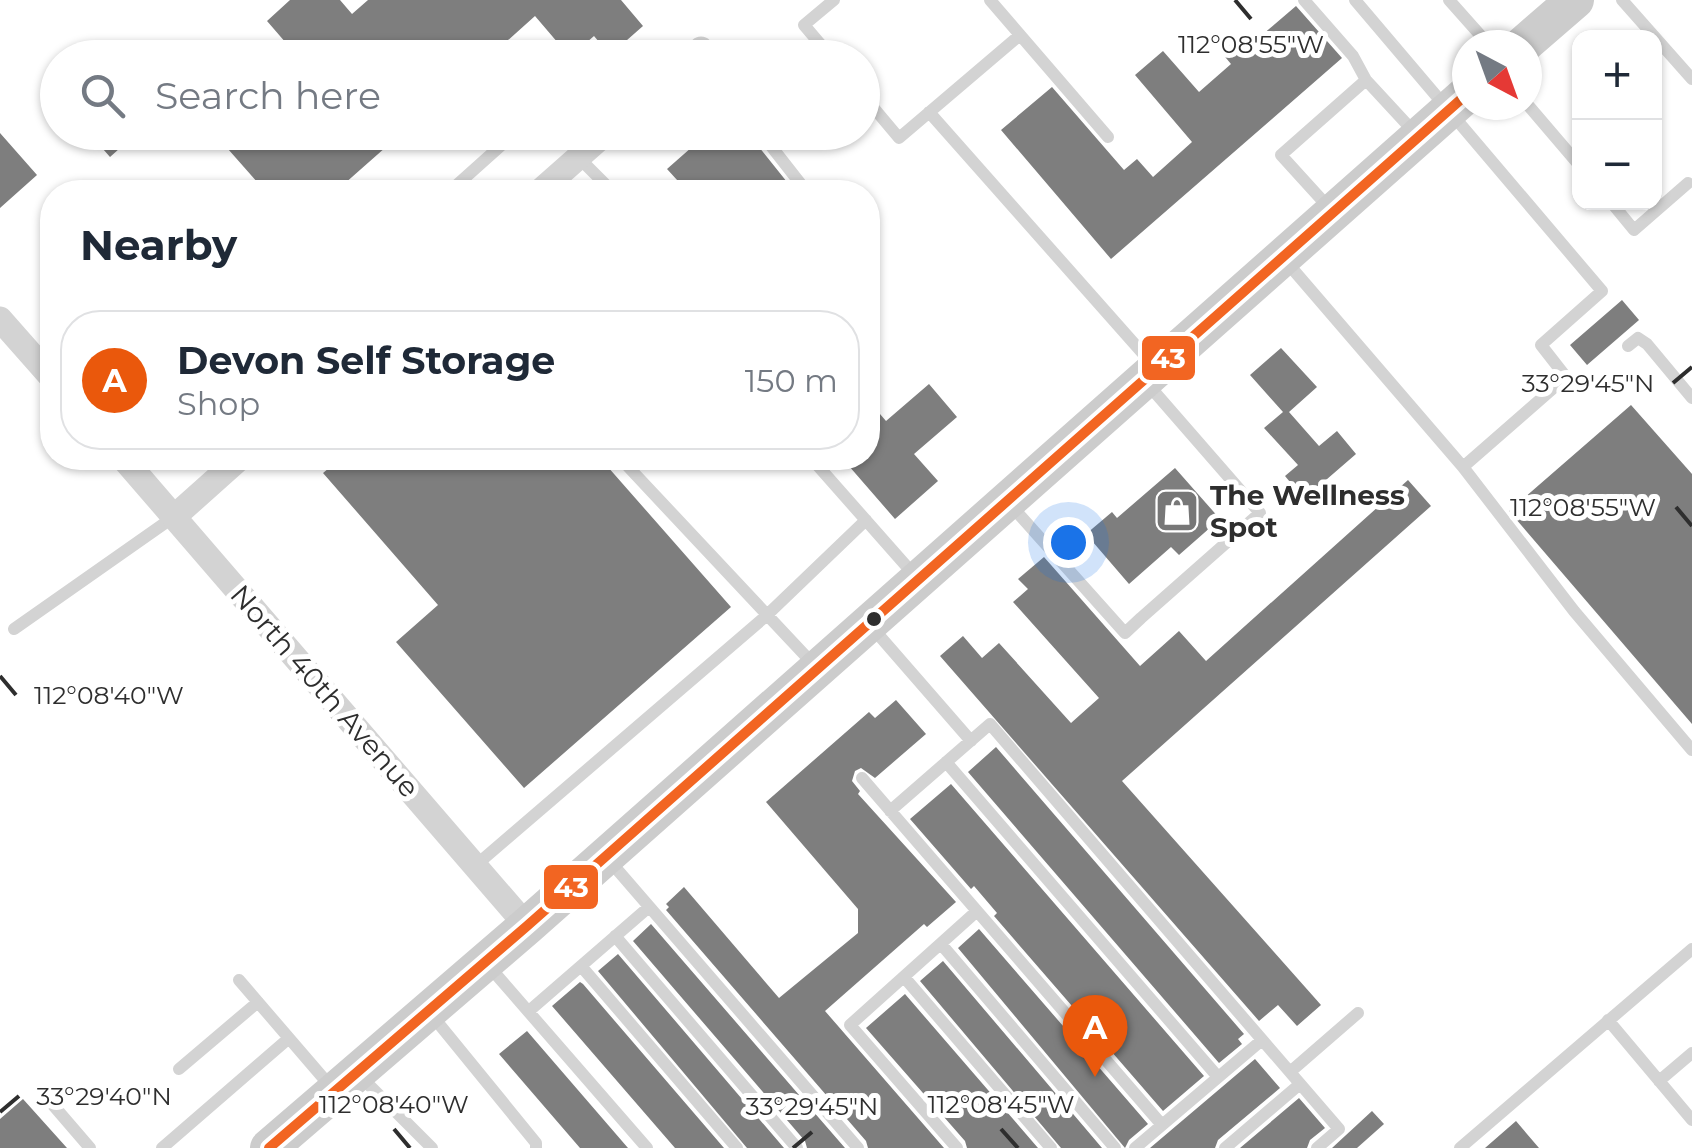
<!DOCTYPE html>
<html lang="en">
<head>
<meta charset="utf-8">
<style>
  :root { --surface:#fff; --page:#f2f2f3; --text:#1f2937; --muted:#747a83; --line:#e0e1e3; --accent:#ea580c }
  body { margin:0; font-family:Montserrat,sans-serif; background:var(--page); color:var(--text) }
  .controls { position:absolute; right:30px; top:30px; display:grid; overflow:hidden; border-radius:20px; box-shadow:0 2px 8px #0004 }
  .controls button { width:90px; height:90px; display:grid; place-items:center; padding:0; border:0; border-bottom:2px solid var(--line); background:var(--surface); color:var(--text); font:50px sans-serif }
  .compass { position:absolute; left:1452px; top:30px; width:90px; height:90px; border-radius:50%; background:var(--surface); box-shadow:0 2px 8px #0004; rotate:139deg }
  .you { position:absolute; left:1068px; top:542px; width:35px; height:35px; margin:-25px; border:8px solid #fff; border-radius:50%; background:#1a73e8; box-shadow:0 0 0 15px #1a73e833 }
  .badge { display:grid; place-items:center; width:65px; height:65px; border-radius:50%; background:var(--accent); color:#fff; font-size:32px; font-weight:700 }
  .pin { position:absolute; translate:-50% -82px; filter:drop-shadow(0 2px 5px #0008) }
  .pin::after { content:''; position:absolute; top:52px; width:35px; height:30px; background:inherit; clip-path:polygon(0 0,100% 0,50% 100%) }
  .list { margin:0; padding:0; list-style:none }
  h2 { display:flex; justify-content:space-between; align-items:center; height:130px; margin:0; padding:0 40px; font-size:42px }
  h2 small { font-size:32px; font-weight:400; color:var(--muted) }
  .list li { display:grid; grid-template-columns:65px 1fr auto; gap:30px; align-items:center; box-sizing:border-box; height:140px; margin:0 20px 20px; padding:0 20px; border:2px solid var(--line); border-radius:40px }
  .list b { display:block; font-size:38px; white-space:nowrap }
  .list p { margin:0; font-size:32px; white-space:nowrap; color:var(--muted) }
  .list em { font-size:32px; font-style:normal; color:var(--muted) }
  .icon { flex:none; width:55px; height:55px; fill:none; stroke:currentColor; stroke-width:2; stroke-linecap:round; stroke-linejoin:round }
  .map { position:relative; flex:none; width:1692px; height:1148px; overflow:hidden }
  .search { position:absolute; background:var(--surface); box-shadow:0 2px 8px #0004; left:40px; top:40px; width:840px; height:110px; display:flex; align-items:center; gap:25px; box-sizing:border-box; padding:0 35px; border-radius:55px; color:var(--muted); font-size:38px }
  .panel { position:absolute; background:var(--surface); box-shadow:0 2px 8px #0004; left:40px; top:180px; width:840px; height:290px; border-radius:40px }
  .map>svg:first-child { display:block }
  .building { fill:#7e7e7e }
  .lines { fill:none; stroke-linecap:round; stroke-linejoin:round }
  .lane { stroke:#d3d3d3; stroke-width:12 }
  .street { stroke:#d3d3d3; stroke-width:25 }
  .secondary { stroke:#ccc; stroke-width:38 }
  .bus-1-casing { stroke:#fff; stroke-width:18 }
  .bus-1 { stroke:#f26522; stroke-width:10 }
  .ticks { fill:none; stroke:#2e2e2e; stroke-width:4 }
  .bus-dot { fill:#2e2e2e; stroke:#fff; stroke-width:4 }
  .labels { text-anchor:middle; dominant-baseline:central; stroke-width:10; stroke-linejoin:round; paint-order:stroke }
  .poi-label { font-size:28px; font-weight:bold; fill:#2e2e2e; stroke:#fff; text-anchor:start }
  .street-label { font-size:28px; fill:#2e2e2e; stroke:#fff }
  .ticks-label { font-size:25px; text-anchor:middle; fill:#2e2e2e; stroke:#fff; stroke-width:10; stroke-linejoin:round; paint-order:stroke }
  .line-badge { stroke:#fff; stroke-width:4 }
  .badge-label { font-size:28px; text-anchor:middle; font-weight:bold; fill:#fff }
</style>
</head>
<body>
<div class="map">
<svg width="1692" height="1148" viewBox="0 0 1692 1148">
  <rect width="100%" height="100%" fill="#fff"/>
  <path class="building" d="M290,0h50l12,14 16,-14h253l22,26 -33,29 -16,-19 -24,21 -35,-41 -47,42h-189l-32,-37z
    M1296,6l46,52 -231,201 -110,-129 51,-43 72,83 13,-11 16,18 39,-35 -57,-67 28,-24 36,41 32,-28 -10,-12 19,-16 9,10z
    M88,132h50l-28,25z
    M213,132h190l-68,60h-69z
    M709,132h38l48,60h-107l-21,-23z
    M0,133l37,42 -37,33z
    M1622,300l17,20 -52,45 -17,-20z
    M1281,348l36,39 -28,25 30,34 18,-15 19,23 -52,45 -19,-23 13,-11 -34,-37 19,-16 -33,-37z
    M929,384l28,33 -43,37 24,27 -43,38 -53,-61h26v-58l18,21z
    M1631,405l61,69v250l-183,-213z
    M341,458h259l131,149 -207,181 -128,-146 42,-37 -115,-132z
    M1175,468l45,51 -41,36 -8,-8 -42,37 -43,-50 26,-22 5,6z
    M1408,480l23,26 -309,275 199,224 -24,21 -19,-21 -19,16 -319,-365 23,-20 19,22 17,-15 72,80 28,-25 -86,-96 15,-13 -10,-10 26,-22 96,109 39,-35 27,30z
    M896,700l30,34 -51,44 -14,-10 -6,3 -3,10 8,10 -2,3 98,108 -29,25 -3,-3 -99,87 119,137h-76l-2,-7 -200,-231 3,-3 -3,-3 18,-17 95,111 79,-65v-24l-92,-107 103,-90 6,6z
    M996,747l248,287 -6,5 4,5 -23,19 -251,-291z
    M951,784l253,292 -41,35 -169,-195 3,-3 -23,-27 -3,3 -61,-70z
    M651,924l194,224h-38l-2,-7 -172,-200z
    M979,929l169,195 -19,16 -4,8 -167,-200z
    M618,954l166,194h-37l-149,-177z
    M943,961l159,187h-41l-141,-167z
    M580,982l3,2 141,164h-49l-123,-142z
    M905,994l133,154h-71l-2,-7 -99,-113z
    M527,1031l101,117h-48l-81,-94z
    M1255,1059l25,29 -62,52 -3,8h-65z
    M1299,1098l26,30 -15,12 -3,8h-67z
    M23,1099l44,49h-67v-29z
    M1372,1111l12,13 -27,24h-25z
    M1516,1121l23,27h-54z"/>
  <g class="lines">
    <path class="lane" d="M990,0l118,137
      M1304,0l49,56 13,24
      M1449,0l40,45
      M1622,0l70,79
      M832,58l-28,-33 30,-25
      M862,94l37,44 121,-103
      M1527,104l53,62
      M929,112l225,254
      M760,132l47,60
      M578,157l35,35
      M463,180l12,12
      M449,192l67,-60
      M1611,202l23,28 54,-47
      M1331,210l-50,-55 85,-75 49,53
      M1284,259l179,208 103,-90 -25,-32 61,-54 -247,-291
      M1628,346l10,-8 9,6 45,54
      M620,458l195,208
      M811,458l105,119
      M1463,467l111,144 118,139
      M1008,502l117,131 16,-15 119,-105 -115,-132
      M870,625l101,116
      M14,629l161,-113
      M946,762l272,315
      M862,778l300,347
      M890,811l100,-87 349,405 -22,19
      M608,859l250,289
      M475,866l291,-250 100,-96
      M615,936l182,212
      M941,944l174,204
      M487,964l160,184
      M581,966l156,182
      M904,977l147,171
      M239,980l92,107
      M529,1011l120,-104
      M430,1013l106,130v5
      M1608,1020l84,100
      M179,1069l79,-67
      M1290,1072l68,-59
      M360,1076l72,72
      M1659,1081l33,-28
      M47,1098l43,50
      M162,1148l126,-109
      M957,1148l-107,-123 127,-114
      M1135,1148l127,-108
      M1225,1148l75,-64
      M1460,1148l232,-199"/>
    <path class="street" d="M692,58l9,-9
      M539,192l68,-60
      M0,319l52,59
      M123,458l404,468
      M175,516l65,-58"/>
    <path class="secondary" d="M1523,45l52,-45
      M269,1148l258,-222 940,-832"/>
    <defs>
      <path id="bus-1" d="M269,1148l258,-222 940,-832"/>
    </defs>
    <use href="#bus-1" class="bus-1-casing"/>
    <use href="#bus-1" class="bus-1"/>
  </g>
  <path class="ticks" d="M1235,0l16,19M1673,383l19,-16M1676,507l16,19M0,676l16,19M0,1112l19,-16M394,1129l16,19M1001,1129l17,19M793,1148l19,-16"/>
  <defs>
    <symbol id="shop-square" viewBox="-11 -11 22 22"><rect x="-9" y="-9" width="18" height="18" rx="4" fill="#777" stroke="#fff"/><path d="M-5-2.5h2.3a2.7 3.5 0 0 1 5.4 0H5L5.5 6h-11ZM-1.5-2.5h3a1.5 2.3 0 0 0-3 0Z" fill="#fff"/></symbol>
  </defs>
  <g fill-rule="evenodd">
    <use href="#shop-square" x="1152" y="486" width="50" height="50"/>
  </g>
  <circle class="bus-dot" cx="874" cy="619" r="9"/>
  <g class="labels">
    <g class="poi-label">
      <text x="1210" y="495">The Wellness<tspan x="1210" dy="32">Spot</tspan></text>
    </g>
    <g class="street-label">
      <text transform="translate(325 691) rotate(49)">North 40th Avenue</text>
    </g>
  </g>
  <g class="ticks-label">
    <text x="1251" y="53">112°08'55"W</text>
    <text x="1588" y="392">33°29'45"N</text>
    <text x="1583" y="516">112°08'55"W</text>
    <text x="109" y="704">112°08'40"W</text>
    <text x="104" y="1105">33°29'40"N</text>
    <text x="394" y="1113">112°08'40"W</text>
    <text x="1001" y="1113">112°08'45"W</text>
    <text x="812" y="1115">33°29'45"N</text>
  </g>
  <g class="line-badge">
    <rect x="1140" y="334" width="57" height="48" rx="10" fill="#f26522"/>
    <rect x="542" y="863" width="58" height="48" rx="10" fill="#f26522"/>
  </g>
  <g class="badge-label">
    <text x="1168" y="368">43</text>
    <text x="571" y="897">43</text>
  </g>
</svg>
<div class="controls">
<button>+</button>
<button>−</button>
</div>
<svg class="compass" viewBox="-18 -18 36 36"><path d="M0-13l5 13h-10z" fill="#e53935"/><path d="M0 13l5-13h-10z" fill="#747a83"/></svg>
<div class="you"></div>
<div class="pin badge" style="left:1095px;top:1077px">A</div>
<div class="search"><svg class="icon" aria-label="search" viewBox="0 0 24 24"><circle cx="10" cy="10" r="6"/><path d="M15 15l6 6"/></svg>Search here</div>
<section class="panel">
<h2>Nearby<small></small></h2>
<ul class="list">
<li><span class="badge">A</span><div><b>Devon Self Storage</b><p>Shop</p></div><em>150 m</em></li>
</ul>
</section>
</div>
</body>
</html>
